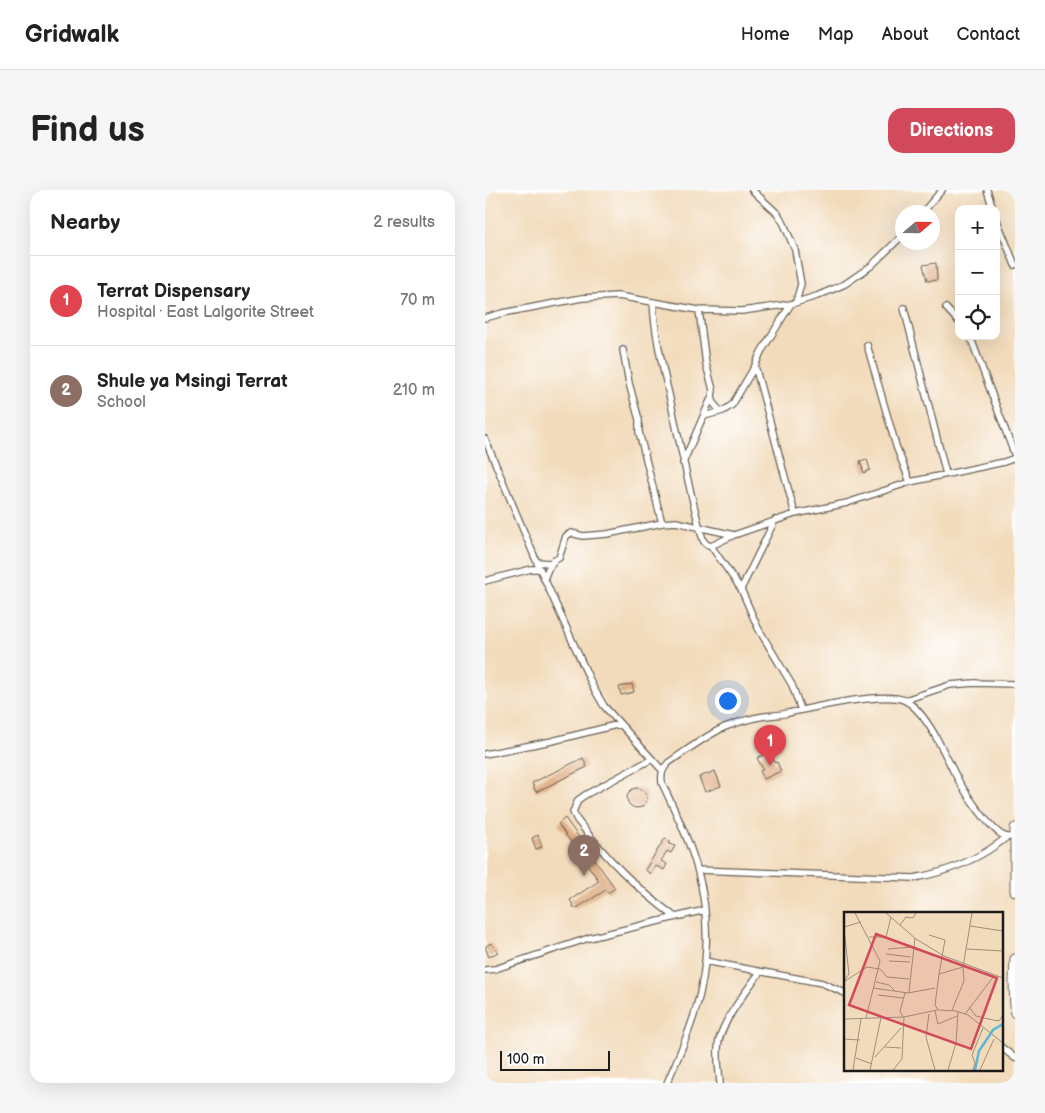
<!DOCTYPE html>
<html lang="en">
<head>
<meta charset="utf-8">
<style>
  :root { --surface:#fff; --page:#f6f6f6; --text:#222; --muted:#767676; --line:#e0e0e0; --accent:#d1495b }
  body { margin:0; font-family:"Balsamiq Sans",sans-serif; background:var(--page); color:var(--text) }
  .controls { position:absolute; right:15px; top:15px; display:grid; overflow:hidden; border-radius:10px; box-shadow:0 5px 20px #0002 }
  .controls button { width:45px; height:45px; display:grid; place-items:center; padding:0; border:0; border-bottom:1px solid var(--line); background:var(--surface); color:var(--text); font:25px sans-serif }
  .compass { position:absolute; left:410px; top:15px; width:45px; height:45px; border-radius:50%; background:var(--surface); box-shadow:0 5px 20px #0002; rotate:70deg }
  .scale { position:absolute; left:15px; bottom:12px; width:110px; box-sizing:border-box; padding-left:5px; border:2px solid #1c1c1c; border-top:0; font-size:14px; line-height:18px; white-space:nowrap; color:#1c1c1c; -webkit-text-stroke:4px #fff; paint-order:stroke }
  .you { position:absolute; left:242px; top:510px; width:18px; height:18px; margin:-12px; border:4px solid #fff; border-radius:50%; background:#1a73e8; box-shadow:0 0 0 8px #1a73e833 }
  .badge { display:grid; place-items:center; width:32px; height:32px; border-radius:50%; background:var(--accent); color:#fff; font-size:16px; font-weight:700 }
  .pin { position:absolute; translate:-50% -41px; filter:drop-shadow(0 1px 2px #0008) }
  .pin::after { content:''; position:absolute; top:26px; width:18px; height:15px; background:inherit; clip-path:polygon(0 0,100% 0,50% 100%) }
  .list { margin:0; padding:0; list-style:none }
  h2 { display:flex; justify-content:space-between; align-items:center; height:65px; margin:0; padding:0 20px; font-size:21px }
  h2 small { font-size:16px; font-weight:400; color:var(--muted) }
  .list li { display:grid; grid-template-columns:32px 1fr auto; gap:15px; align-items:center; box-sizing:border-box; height:90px; padding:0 20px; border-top:1px solid var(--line) }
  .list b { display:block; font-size:19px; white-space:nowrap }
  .list p { margin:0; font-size:16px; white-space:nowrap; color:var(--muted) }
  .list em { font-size:16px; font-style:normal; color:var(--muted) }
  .icon { flex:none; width:28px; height:28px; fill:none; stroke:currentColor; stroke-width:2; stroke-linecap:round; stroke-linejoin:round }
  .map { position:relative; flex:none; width:530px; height:893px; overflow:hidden; border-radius:15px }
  header { display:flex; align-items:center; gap:30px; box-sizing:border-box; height:70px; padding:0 25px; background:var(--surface); border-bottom:1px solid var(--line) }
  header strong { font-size:24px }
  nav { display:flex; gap:28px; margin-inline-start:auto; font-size:18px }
  .intro { display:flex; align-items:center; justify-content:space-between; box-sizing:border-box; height:120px; padding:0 30px }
  h1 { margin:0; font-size:35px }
  .button { padding:12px 22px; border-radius:15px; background:var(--accent); color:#fff; font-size:18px; font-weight:700 }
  main { display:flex; gap:30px; padding:0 30px }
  aside { flex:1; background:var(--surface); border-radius:15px; box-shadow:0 5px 20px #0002 }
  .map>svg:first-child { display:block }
  .building { fill:#e1b188 }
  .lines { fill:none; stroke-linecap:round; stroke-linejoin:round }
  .minor-casing { stroke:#675f54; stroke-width:8 }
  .primary-casing { stroke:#675f54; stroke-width:11 }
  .minor { stroke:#fff; stroke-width:5.5 }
  .primary { stroke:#fff; stroke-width:9 }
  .inset-river { fill:none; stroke:#5ab7d8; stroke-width:2.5 }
  .inset-road { fill:none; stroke:#9c8f7b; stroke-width:1 }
  .view { fill:#d1495b; fill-opacity:0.15; stroke:#d1495b; stroke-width:2.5 }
  .inset-edge { fill:none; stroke:#1c1c1c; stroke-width:2.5 }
</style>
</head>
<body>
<header>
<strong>Gridwalk</strong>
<nav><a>Home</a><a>Map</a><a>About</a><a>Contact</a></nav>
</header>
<div class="intro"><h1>Find us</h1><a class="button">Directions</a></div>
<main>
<aside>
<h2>Nearby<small>2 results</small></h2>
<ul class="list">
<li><span class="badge" style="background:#e0444e">1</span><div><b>Terrat Dispensary</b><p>Hospital · East Lalgorite Street</p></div><em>70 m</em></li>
<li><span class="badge" style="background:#8d6e63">2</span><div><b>Shule ya Msingi Terrat</b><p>School</p></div><em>210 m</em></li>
</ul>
</aside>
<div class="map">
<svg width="530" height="893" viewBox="0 0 530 893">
  <rect width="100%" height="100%" fill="#fff"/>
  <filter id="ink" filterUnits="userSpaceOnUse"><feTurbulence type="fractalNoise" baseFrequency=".02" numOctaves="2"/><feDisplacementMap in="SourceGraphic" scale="10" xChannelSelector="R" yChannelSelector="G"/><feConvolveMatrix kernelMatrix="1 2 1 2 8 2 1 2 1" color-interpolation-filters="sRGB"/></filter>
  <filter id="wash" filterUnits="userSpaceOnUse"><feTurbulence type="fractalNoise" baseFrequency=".0096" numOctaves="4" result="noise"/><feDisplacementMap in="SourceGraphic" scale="20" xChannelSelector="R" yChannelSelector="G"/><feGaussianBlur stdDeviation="1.12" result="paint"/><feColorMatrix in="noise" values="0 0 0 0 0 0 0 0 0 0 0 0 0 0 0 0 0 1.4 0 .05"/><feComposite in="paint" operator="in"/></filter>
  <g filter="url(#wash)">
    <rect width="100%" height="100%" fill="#f2dbbb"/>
    <g id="blocks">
      <path class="building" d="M451,73l1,17 -10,1 -4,-16z
        M382,269l3,11 -6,3 -4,-12z
        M147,494l2,8 -13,3 -2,-8z
        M284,562l6,11 2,-1 4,9 -17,8 -4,-8 3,-2 -6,-11z
        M98,568l4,9 -51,25 -4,-9z
        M230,581l6,15 -16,6 -6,-15z
        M142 608a10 10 0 1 1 20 0a10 10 0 1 1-20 0Z
        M80,628l50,70 -7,5 -2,-3 -31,19 -5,-9 29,-19 -41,-57z
        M53,645l4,12 -6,2 -4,-11z
        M180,648l5,3 -1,3 6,2 -4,7 -4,-2 -6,10 6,3 -3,6 -8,-4 -5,8 -6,-4z
        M6,753l7,9 -9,5 -4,-10z"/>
    </g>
  </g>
  <g filter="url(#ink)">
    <use href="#blocks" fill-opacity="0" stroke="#675f54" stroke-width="1"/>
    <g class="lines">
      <defs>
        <path id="minor" d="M267,0l26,24 6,10 11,26 6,34 -5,18
          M502,0l6,19
          M438,22l19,-22
          M511,28l19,47
          M168,112c2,38 12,74 20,110 9,43 18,86 30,128l3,4 5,2 30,43 17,39 34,57 9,25
          M306,114l-30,48 -6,14 40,148
          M419,118l42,166
          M461,118l13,14
          M0,128l18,-5 79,-15 36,-2 81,14 43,1 49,-7 26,-8 28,-12 26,-18 32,-31
          M485,146l45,120
          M382,155l29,101 14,36
          M138,160l6,33 10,37v12l23,91
          M227,206l2,8 6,7
          M219,226l19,-5 9,-6 23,-39
          M0,249l53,126
          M198,273l29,-67 1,-6 -7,-26 -7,-54
          M226,356l23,-11 61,-21 52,-11 63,-21 94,-20 11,-4
          M53,372l11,1 10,-5 7,-22 5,-3 12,3 24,-2 55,-11 14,-1 58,13
          M59,389l4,-10 6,-8
          M0,391l46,-12h9l53,118 11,19 58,64
          M256,399l34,-69
          M420,510l45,-15 24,-2 41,1
          M0,564l67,-13 68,-17
          M167,569l-67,36 -7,5 -5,12 4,8c31,40 57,66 98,97
          M213,680l216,8c34,-6 67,-20 93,-41
          M220,771l117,22 23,10
          M0,780l10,-1 94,-31 116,-28
          M516,857l14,11
          M182,893c10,-23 21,-47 28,-71 14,-45 15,-95 3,-140 -8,-31 -23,-61 -36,-89 -1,-9 0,-13 6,-20 18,-12 37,-27 57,-36 13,-5 27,-9 40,-11 8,-1 16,-1 23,-3 23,-5 96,-22 116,-13 22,10 40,53 51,74 7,14 37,60 52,63 3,0 5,0 8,0
          M235,893c-1,-14 -4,-30 -1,-43 5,-21 28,-50 41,-68"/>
        <path id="primary" d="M530,638v63
          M530,769l-1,23 1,31"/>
      </defs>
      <use href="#minor" class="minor-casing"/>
      <use href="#primary" class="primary-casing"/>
      <use href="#minor" class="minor"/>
      <use href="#primary" class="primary"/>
    </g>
  </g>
  <g transform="translate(359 722)">
    <rect width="159" height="159" fill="#f2dbbb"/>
    <path class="inset-river" d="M131,158l4,-19 14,-21 10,-6"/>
    <path class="inset-road" d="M11,1l25,48 -14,57M42,1l30,26 28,17 59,22M128,1l-9,54 -24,7 -4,31 3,5 18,1 12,4 35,28M56,13l6,-8 7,1 3,-5M126,14l33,5M0,15l17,-5M0,17l5,45 -5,7M85,23l16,5 -6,34M25,25h17l5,-20M44,37l24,-2M123,37l36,2M42,42l25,3M45,49l21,1M36,57l7,8 22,2M1,69l22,-14 13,2M32,70l13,3 6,6M29,76l35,5 27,-5M65,80l6,-54M34,83l25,3M125,95l7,9 17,4 6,1 4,-6M108,98l12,-29 -1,-14M91,99l3,13 19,-8M85,102l-3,23 9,33M121,102l29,-38M59,105l-3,-6 5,-18M0,107l60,-2M0,127l16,1M41,135l16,1M31,145l26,-29M12,146l16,6M9,158l8,-51M26,158l11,-52M49,158l9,-11 2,-42 33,-7M104,158l8,-27 2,-32M129,158l2,-7 -3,-8 11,-27M136,158l14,-31"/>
    <path class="view" d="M32,22l121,44 -26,71 -122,-44z"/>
    <rect width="159" height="159" class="inset-edge"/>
  </g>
</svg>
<div class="controls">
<button>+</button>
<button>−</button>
<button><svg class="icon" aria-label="locate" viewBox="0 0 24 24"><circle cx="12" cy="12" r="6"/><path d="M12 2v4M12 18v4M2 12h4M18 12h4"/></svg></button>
</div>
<svg class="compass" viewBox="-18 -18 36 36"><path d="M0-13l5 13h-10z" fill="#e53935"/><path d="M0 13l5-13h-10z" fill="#767676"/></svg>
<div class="scale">100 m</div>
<div class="you"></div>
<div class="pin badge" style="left:285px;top:576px;background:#e0444e">1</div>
<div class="pin badge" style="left:99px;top:686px;background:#8d6e63">2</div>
</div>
</main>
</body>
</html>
